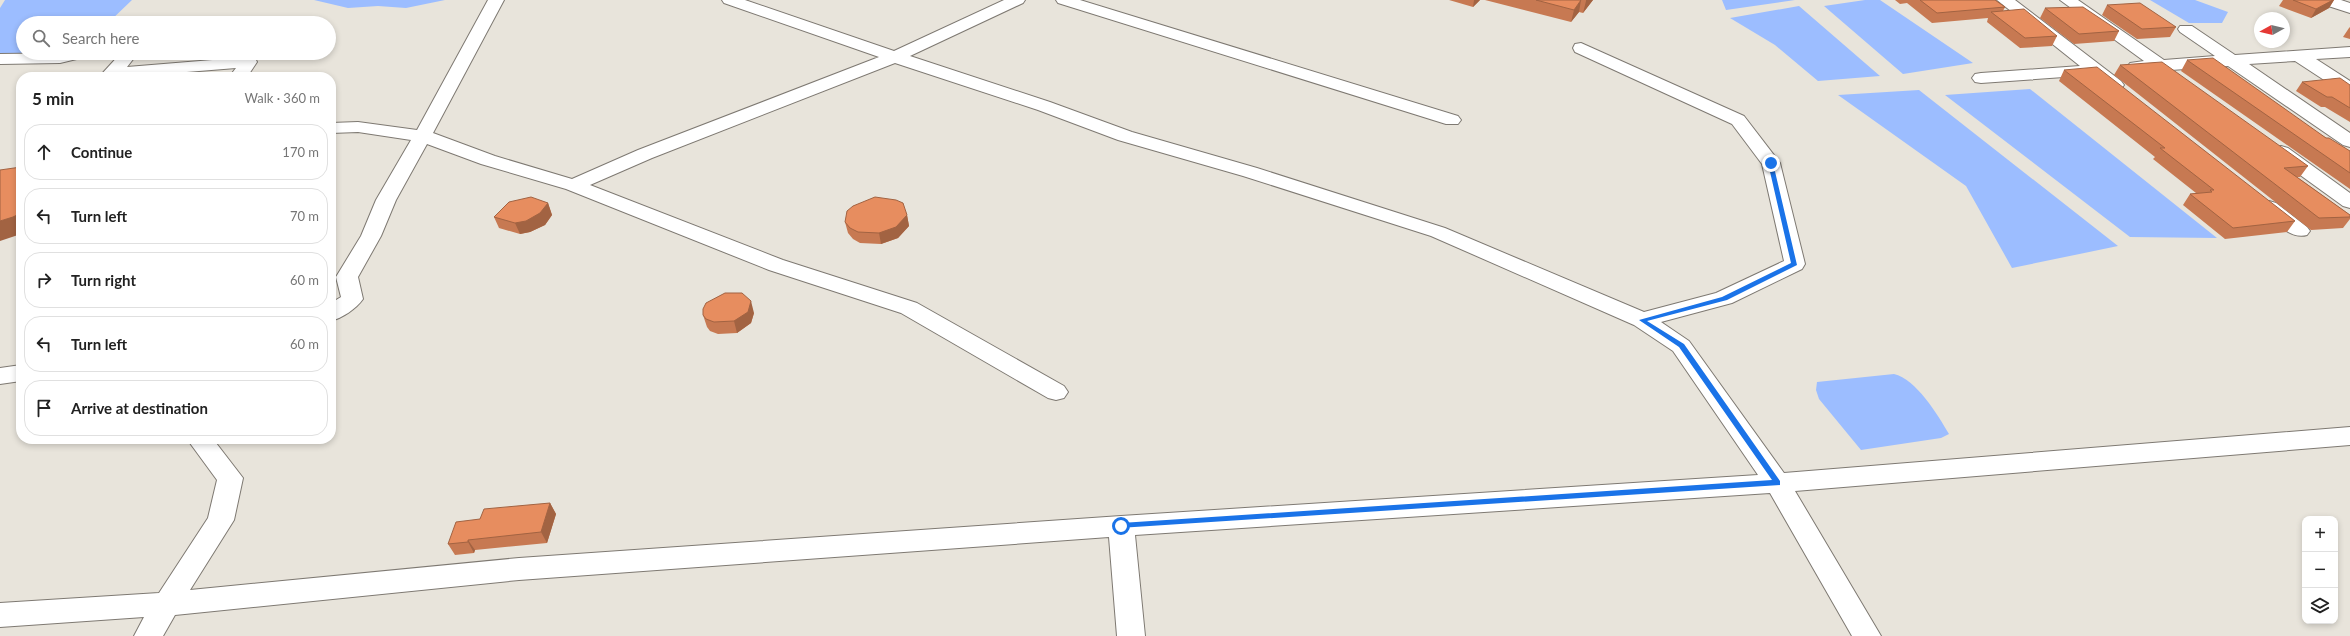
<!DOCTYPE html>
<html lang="en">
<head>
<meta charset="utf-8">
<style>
  :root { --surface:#fff; --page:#f6f6f6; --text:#222; --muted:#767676; --line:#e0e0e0 }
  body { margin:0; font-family:Lato,sans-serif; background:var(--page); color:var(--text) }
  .controls { position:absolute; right:12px; bottom:12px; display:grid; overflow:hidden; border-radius:8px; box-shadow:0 2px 6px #0003 }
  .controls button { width:36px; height:36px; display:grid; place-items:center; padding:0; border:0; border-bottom:1px solid var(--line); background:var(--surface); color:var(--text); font:20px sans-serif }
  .compass { position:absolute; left:2254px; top:12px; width:36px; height:36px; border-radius:50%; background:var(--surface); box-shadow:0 2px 6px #0003; rotate:262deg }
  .stop { position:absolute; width:12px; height:12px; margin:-9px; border:3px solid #1a73e8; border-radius:50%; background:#fff }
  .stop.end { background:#1a73e8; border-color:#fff; box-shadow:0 1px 4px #0008 }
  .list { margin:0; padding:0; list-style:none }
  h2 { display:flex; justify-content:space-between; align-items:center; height:52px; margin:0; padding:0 16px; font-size:17px }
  h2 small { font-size:13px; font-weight:400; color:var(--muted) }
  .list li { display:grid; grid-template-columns:26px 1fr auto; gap:12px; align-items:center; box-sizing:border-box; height:56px; margin:0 8px 8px; padding:0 8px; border:1px solid var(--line); border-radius:16px }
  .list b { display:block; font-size:15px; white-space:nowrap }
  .list em { font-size:13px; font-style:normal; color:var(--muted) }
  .icon { flex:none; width:22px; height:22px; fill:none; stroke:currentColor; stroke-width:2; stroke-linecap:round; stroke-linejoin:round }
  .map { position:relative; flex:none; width:2350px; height:636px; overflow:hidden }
  .search { position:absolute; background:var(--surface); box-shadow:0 2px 6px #0003; left:16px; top:16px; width:320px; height:44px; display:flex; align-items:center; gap:10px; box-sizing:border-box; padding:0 14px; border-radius:22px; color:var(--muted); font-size:15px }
  .panel { position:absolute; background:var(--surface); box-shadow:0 2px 6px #0003; left:16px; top:72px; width:320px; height:372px; border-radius:16px }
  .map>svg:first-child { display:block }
  .water { fill:#9cbdff }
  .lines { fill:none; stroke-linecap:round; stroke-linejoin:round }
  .minor-casing { stroke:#7e7972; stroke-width:2 }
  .minor { fill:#fff; fill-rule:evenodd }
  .wall { fill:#c77952 }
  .shaded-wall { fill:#a26342 }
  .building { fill:#e78d5f; stroke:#a26342 }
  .route { fill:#1a73e8 }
</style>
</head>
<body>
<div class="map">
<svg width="2350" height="636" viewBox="0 0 2350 636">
  <rect width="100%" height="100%" fill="#e8e4db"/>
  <path class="water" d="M5,0h127l-24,23h-85v30h33l-56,3v-48z
    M314,0h131l-39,8 -28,-2 -30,2z
    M1722,0h73l-69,10z
    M1865,0h15l93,63 -70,11 -79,-68z
    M2150,0h45l33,12 -6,11h-33z
    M1799,6l81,70 -62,5 -43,-36 -45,-27z
    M2030,89l187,149 -87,-1 -185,-142z
    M1919,90l199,156 -106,22 -46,-82 -128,-91z
    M1894,374c22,5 44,41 55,60l-8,4 -80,12 -42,-51 -3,-9 1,-8z"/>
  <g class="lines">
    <defs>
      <path id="minor" d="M488,0h16l-71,133 62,23 77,23 66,-29 241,-93 -155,-54 -2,-3h23l149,51 110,-51h21l-2,3 -113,53 140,46 82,30 125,36 188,60 199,84 72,-19 68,-32 -22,-97 -30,-40 -157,-72 -2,-4 2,-4 6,-1 163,73 36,47 25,101 -3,5 -70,34 -71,19 28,19 95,132 566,-46v18l-555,46 86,145h-29l-82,-143 -635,42 10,101h-28l-8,-99 -590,43 -344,35 -12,21h-29l10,-19 -144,10v-24l159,-10 49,-75 9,-38 -30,-41h26l30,39 -9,42 -44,70 329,-32 602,-42 637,-41 -85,-124 -39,-26 -203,-89 -188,-60 -125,-36 -80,-30 -143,-47 -243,95 -62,27 193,75 134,43 147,83 4,6 -4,6 -8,2 -8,-2 -147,-85 -132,-43 -203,-81 -85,-25 -54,-20 -31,56 -15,36 -23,41 5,22c-7,10 -21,19 -32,22v-18l10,-6 -5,-20 25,-41 15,-36 35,-60 -53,-8 -27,1v-10l27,-1 59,8z
        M1056,0h24l378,116 3,4 -3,4h-12l-388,-121z
        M1997,0h18l106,81 3,4 -3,4h-12l-17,-14 -111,8 -6,-1 -3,-4 3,-4 6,-1 99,-7z
        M2060,0h18l86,60 51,-4 -35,-24 -2,-3 2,-3h12l43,29 115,-8v10l-34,2 34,22v13l-6,-1 -49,-32 -46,3 101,69v14l-7,-2 -115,-79 -57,4 -7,3 -7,-2h-27l-3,-4 3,-4 14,-2z
        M2317,0h24l9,3v10l-31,-10z
        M87,53l-2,4 -25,6 -60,1v-10z
        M121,53h17l-11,14 122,-10 6,1 2,4 -10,15h-18l7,-9 -111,9h-26z
        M2281,146l7,2 62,45v15l-7,-2 -69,-50 -2,-4 2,-4z
        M2269,201l7,2 31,24 3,4 -3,4c-17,5 -32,-14 -45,-24l-3,-4 3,-4z
        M21,365v16l-21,3v-16z"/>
    </defs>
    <use href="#minor" class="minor-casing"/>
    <use href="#minor" class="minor"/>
  </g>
  <path class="wall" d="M1449,0h31l-7,7z
    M1485,0h108l-10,13 -4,-1 -8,10z
    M1895,0h100l10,7 -2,4 54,25 -5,10 -32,2 -33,-26 1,-4 -56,5 -25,-20 -7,1z
    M2283,0h51l-5,8 -18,10 -32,-12z
    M2107,5l69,22 -6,10 -33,2 -35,-24z
    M2045,8l74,23 -5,10 -40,3 -34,-26z
    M2350,27v12l-7,-2 6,-9z
    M2187,60l163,91v38l-169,-118z
    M2120,65l188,101 -8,11h-3l53,38v4l-7,9 -32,2 -197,-155z
    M2064,70l231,151 -8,11 -62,7 -42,-34 7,-11 6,-1 -43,-34 2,-2 -96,-76z
    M2302,82l48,3v37l-25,-15h-4l-25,-16z
    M548,203l4,12 -7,10 -15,7 -10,2 -21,-6 -5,-11z
    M907,215l2,11 -11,12 -17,6 -21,-1 -7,-4 -5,-6 -3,-11z
    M754,313l-3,10 -14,10 -19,1 -8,-3 -3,-4 -4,-12z
    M550,503l6,11 -9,29 -72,7 -1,3 -19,2 -7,-11 32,-25z"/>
  <path class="shaded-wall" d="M1474,0h6l-7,7z
    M1581,0l-2,12 -8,10 3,-12z
    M1586,0h7l-10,13 3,-12z
    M2333,0h1l-5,8 -18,10 5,-9z
    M548,203l4,12 -7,10 -15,7 -10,2 -5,-11z
    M21,213v21l-21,7v-20z
    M907,215l2,11 -11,12 -17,6 -2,-11z
    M751,301l3,12 -3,10 -14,10 -3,-12z
    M550,503l6,11 -9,29 -6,-11z
    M468,540l7,10 -1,3 -6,-11z"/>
  <path class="building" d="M1536,0h45l-7,10z
    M1920,0h75l10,7 -68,6z
    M2293,0h40l-17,9z
    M2140,3l36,24 -34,2 -35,-24z
    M2083,7l36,24 -40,3 -34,-26z
    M2024,9l33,27 -32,2 -34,-26z
    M2213,58l113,80h3l21,13v22l-163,-113z
    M2162,62l146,104 -24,2 66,47v2l-31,1 -199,-153z
    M2097,67l198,154 -62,7 -43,-34 22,-2 -2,-2h4l-54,-42h5l-101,-78z
    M2340,78l10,7v23l-18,-11h-5l-25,-15z
    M21,167v46l-8,4 -13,4v-51z
    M531,197l17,6 -8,10 -14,8 -11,2 -21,-6 15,-15z
    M875,197l21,3 7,3 4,12 -11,12 -17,6 -21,-1 -8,-4 -5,-6 2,-11 6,-5z
    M725,293h17l9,8 -3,11 -14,9 -20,1 -8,-3 -3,-4v-6l3,-6z
    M550,503l-9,29 -73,8v2l-20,2 8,-22 24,-3 4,-10z"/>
  <path class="route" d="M1771,161l2,2 24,102 -70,35 -80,21 37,23 96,137v4l-661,43 -2,-2 4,-3 651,-43 -93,-133 -40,-27 83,-23 69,-34 -23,-100z"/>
</svg>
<div class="controls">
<button>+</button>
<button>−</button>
<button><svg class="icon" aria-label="layers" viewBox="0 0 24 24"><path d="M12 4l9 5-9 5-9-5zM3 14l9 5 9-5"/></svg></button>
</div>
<svg class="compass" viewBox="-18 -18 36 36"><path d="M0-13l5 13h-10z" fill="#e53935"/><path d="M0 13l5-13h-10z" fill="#767676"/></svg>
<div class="stop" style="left:1121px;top:526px"></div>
<div class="stop end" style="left:1771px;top:163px"></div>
<div class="search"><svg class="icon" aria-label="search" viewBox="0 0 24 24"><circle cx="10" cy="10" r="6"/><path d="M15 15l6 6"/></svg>Search here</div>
<section class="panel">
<h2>5 min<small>Walk · 360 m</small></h2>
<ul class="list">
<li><svg class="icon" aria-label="ahead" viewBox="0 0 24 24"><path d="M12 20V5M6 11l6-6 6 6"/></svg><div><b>Continue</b></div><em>170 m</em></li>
<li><svg class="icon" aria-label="left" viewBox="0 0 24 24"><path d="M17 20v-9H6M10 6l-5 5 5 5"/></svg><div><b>Turn left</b></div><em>70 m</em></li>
<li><svg class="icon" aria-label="right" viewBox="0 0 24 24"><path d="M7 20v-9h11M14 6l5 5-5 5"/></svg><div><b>Turn right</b></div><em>60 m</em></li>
<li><svg class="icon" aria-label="left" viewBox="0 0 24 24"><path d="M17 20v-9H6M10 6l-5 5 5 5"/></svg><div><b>Turn left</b></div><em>60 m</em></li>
<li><svg class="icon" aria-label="arrive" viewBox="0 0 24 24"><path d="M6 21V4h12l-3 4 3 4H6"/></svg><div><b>Arrive at destination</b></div></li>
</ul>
</section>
</div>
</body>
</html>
